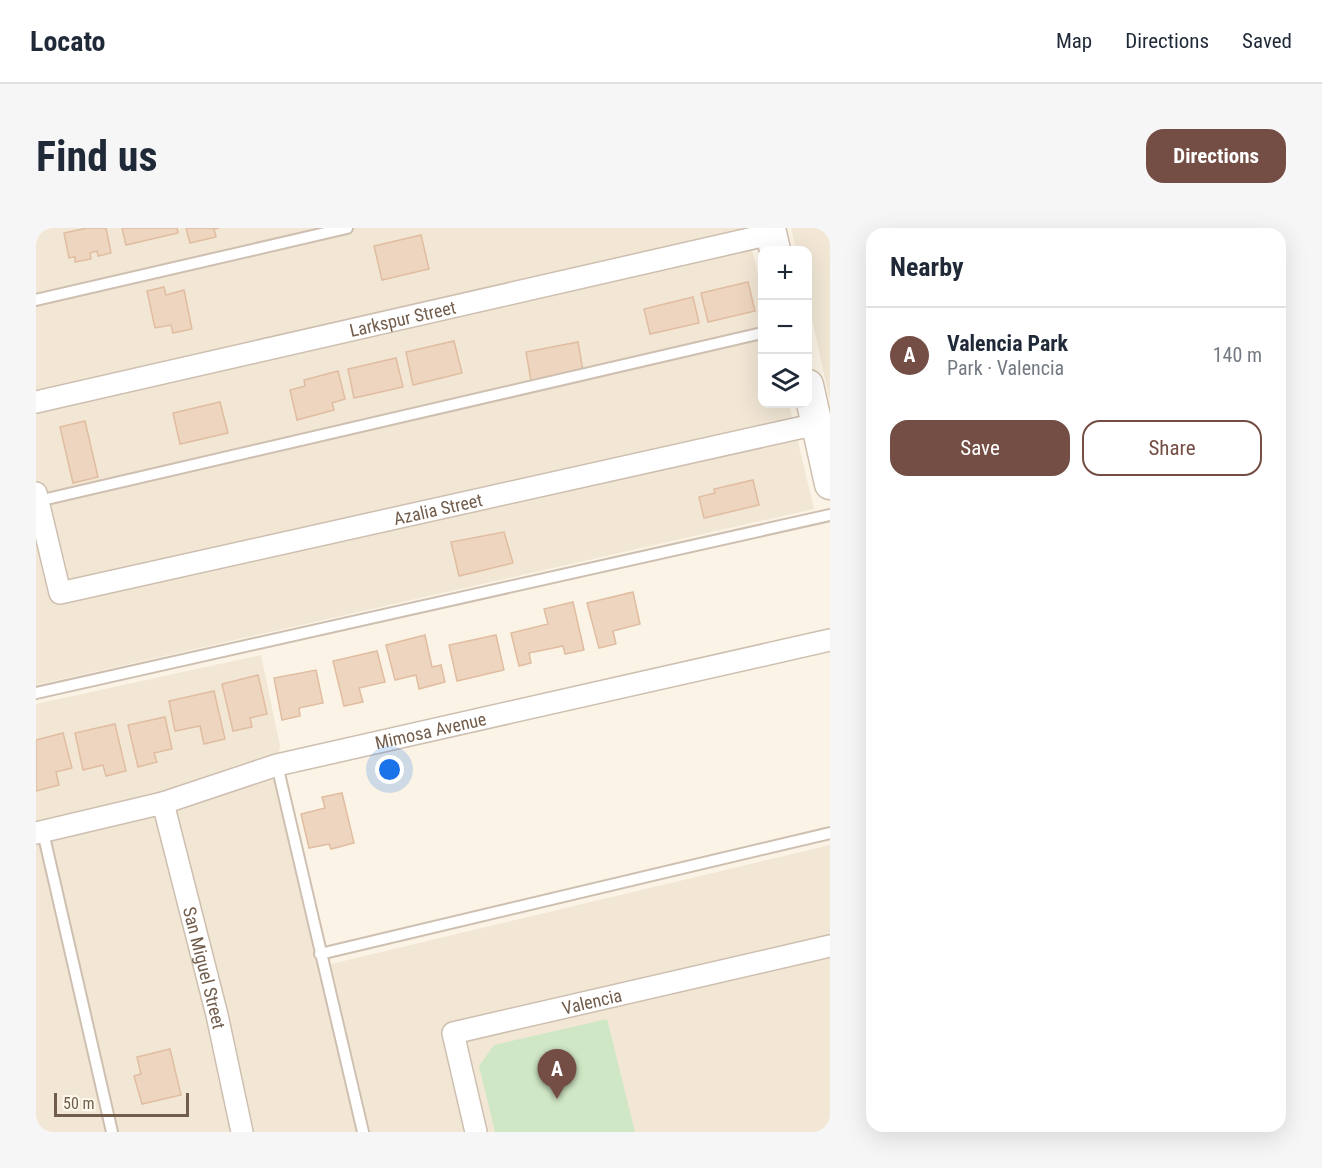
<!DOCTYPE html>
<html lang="en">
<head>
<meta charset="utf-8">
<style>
  :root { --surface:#fff; --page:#f6f6f7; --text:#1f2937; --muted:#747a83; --line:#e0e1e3; --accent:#744e44 }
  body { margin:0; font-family:"Roboto Condensed",sans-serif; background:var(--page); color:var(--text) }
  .controls { position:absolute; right:18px; top:18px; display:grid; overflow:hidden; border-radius:12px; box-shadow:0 6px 24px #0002 }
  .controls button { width:54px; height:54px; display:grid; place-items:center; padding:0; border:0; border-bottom:2px solid var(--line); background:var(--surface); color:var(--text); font:30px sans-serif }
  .scale { position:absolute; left:18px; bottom:15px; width:135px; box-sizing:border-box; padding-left:6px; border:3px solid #725d4c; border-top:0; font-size:16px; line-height:21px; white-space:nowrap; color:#725d4c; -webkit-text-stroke:4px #fef8ec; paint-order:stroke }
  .you { position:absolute; left:354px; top:542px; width:21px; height:21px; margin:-15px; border:4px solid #fff; border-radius:50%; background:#1a73e8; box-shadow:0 0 0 9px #1a73e833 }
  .badge { display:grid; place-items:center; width:39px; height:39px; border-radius:50%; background:var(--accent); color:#fff; font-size:20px; font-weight:700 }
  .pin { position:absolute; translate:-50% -50px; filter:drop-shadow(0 2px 3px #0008) }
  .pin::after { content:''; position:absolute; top:32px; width:21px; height:18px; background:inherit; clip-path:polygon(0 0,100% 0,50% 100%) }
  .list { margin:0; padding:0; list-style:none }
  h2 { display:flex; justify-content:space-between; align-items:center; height:78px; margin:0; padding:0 24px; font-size:26px }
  h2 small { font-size:20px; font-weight:400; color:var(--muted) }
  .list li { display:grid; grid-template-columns:39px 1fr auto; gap:18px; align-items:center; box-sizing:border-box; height:96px; padding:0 24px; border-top:2px solid var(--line) }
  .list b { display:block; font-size:22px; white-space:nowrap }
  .list p { margin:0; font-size:20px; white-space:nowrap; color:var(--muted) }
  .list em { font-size:20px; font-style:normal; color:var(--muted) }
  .actions { display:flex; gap:12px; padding:18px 24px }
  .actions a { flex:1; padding:14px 0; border:2px solid var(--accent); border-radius:18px; text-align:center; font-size:21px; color:var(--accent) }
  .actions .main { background:var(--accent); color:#fff }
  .icon { flex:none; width:33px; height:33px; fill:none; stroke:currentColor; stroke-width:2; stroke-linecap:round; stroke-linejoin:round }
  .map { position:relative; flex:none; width:794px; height:904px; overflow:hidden; border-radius:18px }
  header { display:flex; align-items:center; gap:36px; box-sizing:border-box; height:84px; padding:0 30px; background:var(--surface); border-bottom:2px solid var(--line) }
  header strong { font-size:28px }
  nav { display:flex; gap:33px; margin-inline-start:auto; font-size:21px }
  .intro { display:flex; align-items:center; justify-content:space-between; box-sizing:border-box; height:144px; padding:0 36px }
  h1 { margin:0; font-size:42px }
  .button { padding:15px 27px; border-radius:18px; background:var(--accent); color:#fff; font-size:21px; font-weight:700 }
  main { display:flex; gap:36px; padding:0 36px }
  aside { flex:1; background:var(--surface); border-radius:18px; box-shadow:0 6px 24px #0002 }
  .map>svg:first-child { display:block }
  .residential { fill:#f2e7d5 }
  .green { fill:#d0e7c5 }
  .building { fill:#eed5bf; stroke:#e0bda1; stroke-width:1.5 }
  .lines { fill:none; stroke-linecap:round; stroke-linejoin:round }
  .service-casing { stroke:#cebfb0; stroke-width:14 }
  .minor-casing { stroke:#cebfb0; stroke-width:24 }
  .secondary-casing { stroke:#d0bfad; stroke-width:33 }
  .service { stroke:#fff; stroke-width:10 }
  .minor { stroke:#fff; stroke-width:21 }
  .secondary { stroke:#fff; stroke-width:30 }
  .labels { text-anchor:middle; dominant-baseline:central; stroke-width:4.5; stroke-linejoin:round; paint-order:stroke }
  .street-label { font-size:18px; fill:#725d4c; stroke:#fef8ec }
</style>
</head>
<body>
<header>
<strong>Locato</strong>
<nav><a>Map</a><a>Directions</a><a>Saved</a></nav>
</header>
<div class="intro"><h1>Find us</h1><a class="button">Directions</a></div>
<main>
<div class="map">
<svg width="794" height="904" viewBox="0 0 794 904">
  <rect width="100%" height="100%" fill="#fbf4e6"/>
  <path class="residential" d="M0,0h711l15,64v112h27l25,105 -778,176z
    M755,0h39v173l-22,-100v-51h-12z
    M225,427l19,91 -3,19 86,367h-327v-428z
    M794,617v287h-460l-39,-168z"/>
  <path class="green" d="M571,791l28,113h-140l-16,-66 15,-21z"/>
  <path class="building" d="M51,0h19l5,25 -13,3 -1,-5 -7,2 1,6 -16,3v-5l-6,1 -5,-25z
    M86,0h55l1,5 -52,12z
    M150,0h33l-5,1 2,8 -26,6z
    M385,7l8,34 -47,11 -8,-34z
    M712,54l7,29 -47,11 -7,-29z
    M128,59l2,8 18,-5 8,39 -19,4 -2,-8 -16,3 -8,-37z
    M657,69l6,26 -49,11 -6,-25z
    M418,113l8,32 -49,12 -7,-33z
    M542,114l5,29 -52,10 -5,-29z
    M360,130l7,29 -49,11 -6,-29z
    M302,143l7,28 -13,4 2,7 -37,10 -7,-30 15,-4 -1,-6z
    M184,174l8,31 -48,11 -7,-31z
    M49,193l13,56 -25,6 -13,-56z
    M717,252l6,25 -55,13 -5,-21 16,-4 -1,-4z
    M468,304l9,31 -54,13 -8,-34z
    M597,364l7,32 -27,7 3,13 -17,4 -12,-45z
    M537,374l11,48 -19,4 -2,-8 -34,7 2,10 -12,3 -8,-33 37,-9 -4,-15z
    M389,407l7,32 9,-2 4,17 -26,7 -3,-14 -21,5 -9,-35z
    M460,407l8,35 -47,11 -8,-36z
    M341,423l8,31 -26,6 4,14 -19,4 -11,-45z
    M280,442l7,33 -24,5 1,8 -18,4 -8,-42z
    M222,447l9,39 -17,4 2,9 -19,4 -11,-47z
    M178,463l11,48 -21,5 -4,-18 -25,5 -6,-30z
    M129,489l7,32 -18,4 3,9 -19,5 -10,-42z
    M79,496l11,47 -20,5 -3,-11 -20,5 -8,-37z
    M27,505l9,35 -16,4 3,13 -23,6v-51z
    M306,565l12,50 -23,6 -2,-5 -20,4 -8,-34 24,-6 -3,-11z
    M134,821l11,46 -39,9 -8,-28 7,-2 -4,-17z"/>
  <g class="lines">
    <defs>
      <path id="service" d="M0,72l311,-72
        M2,273l724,-168
        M0,465l794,-178
        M241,537l86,367
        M7,604l69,300
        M284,726l510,-121"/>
      <g id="minor">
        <path id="s1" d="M0,174l735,-168"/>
        <path id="s2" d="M0,265l24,100 757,-169"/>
        <path id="s3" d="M127,575l54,212 25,117"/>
        <path id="s4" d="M0,605l127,-30 114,-38 553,-125"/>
        <path id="s5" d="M440,904l-23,-99 377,-87"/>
      </g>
      <path id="secondary" d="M734,0l5,22
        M772,157l22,99"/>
    </defs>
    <use href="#service" class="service-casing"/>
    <use href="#minor" class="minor-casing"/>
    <use href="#secondary" class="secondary-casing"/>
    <use href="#service" class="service"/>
    <use href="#minor" class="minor"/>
    <use href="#secondary" class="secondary"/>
  </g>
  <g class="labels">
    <g class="street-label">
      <text stroke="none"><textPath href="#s1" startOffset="376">Larkspur Street</textPath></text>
      <text stroke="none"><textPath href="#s2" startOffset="490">Azalia Street</textPath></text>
      <text stroke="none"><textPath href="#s4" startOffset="408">Mimosa Avenue</textPath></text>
      <text stroke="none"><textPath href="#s3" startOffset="170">San Miguel Street</textPath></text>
      <text stroke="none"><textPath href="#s5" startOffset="244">Valencia</textPath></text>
    </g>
  </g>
</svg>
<div class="controls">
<button>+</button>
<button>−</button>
<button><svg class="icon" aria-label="layers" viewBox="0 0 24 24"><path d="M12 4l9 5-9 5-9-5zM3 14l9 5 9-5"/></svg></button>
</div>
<div class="scale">50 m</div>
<div class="you"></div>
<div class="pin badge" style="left:521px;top:871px">A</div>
</div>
<aside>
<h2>Nearby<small></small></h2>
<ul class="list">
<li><span class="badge">A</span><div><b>Valencia Park</b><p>Park · Valencia</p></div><em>140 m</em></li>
</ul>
<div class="actions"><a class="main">Save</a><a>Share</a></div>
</aside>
</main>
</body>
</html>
